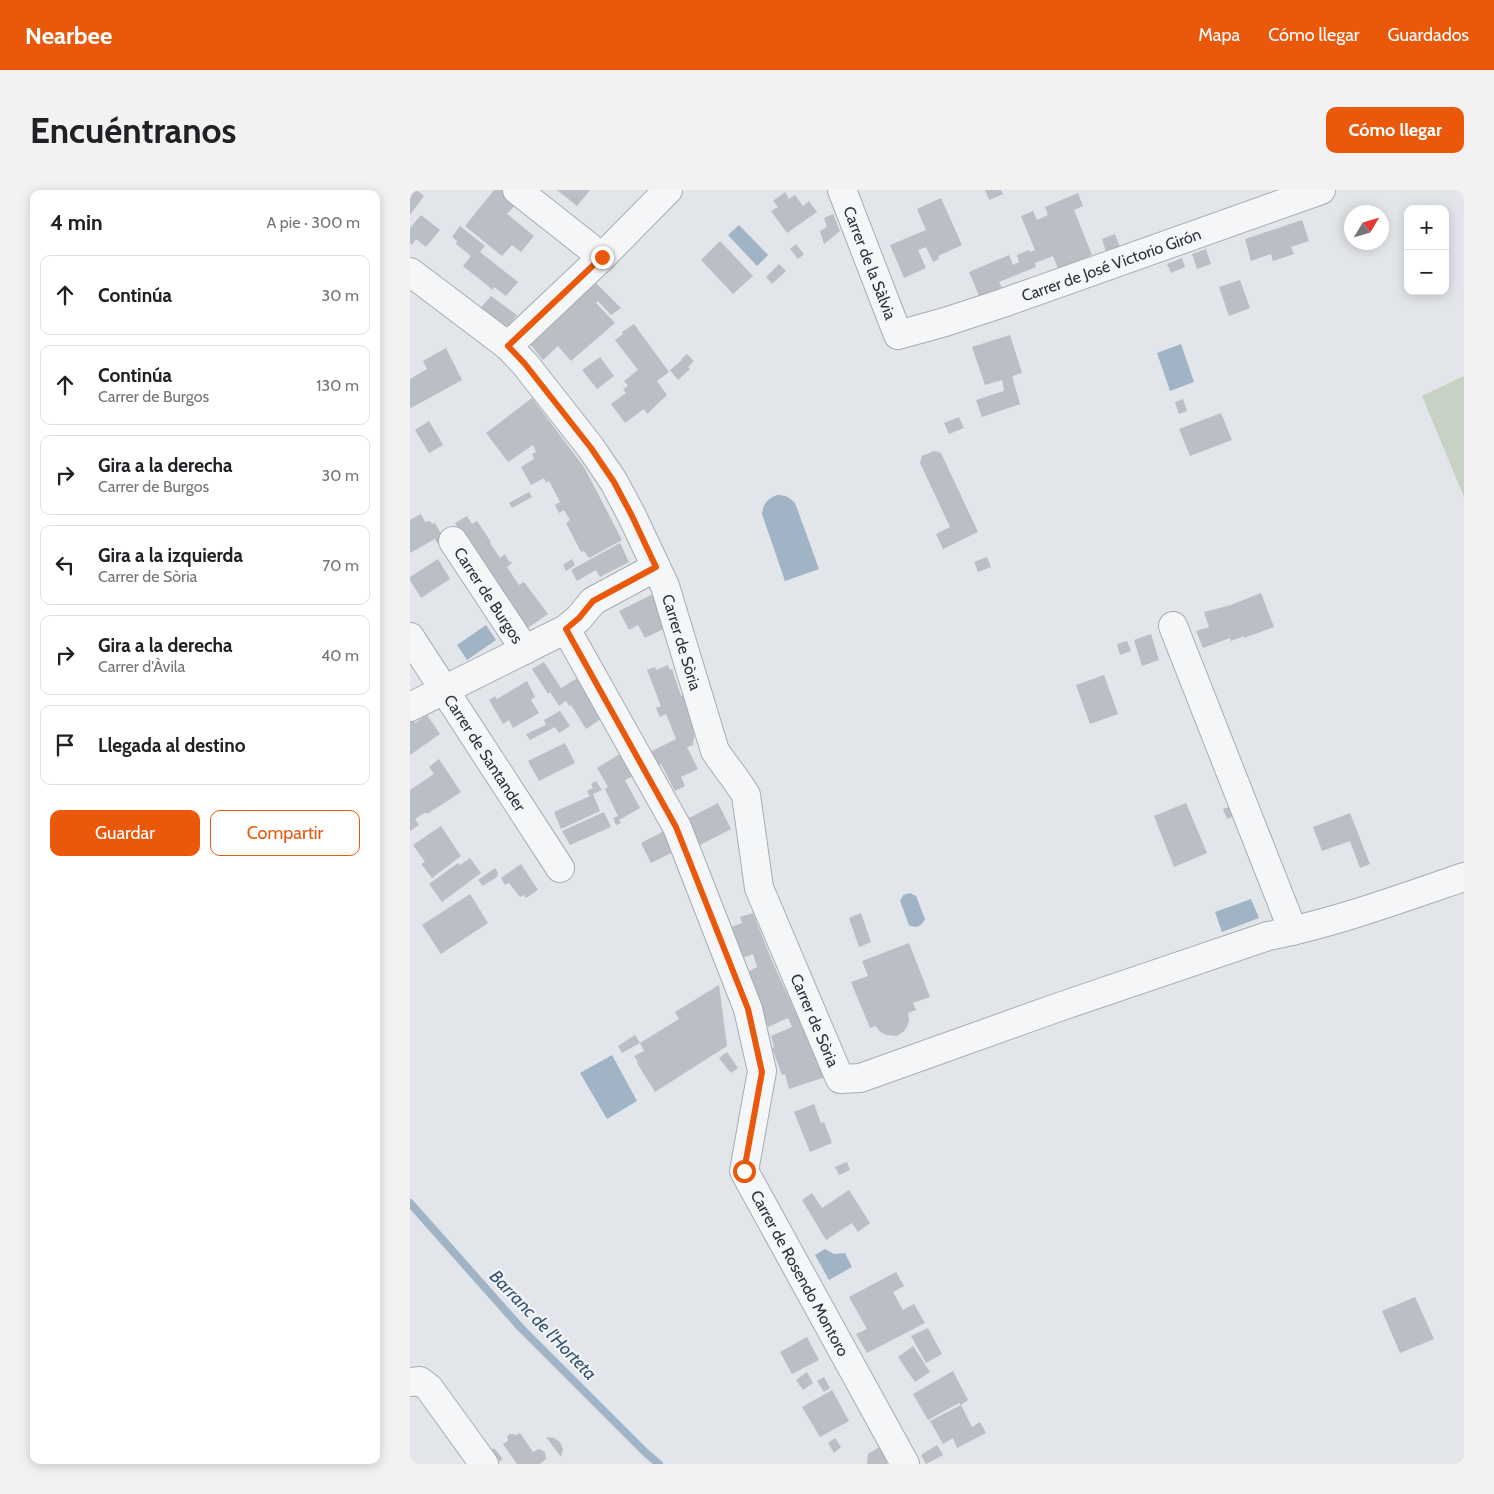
<!DOCTYPE html>
<html lang="es">
<head>
<meta charset="utf-8">
<style>
  :root { --surface:#fff; --page:#f2f2f2; --text:#202124; --muted:#757577; --line:#e0e0e0; --accent:#ea580c }
  body { margin:0; font-family:Cabin,sans-serif; background:var(--page); color:var(--text) }
  .controls { position:absolute; right:15px; top:15px; display:grid; overflow:hidden; border-radius:10px; box-shadow:0 2px 12px #0003 }
  .controls button { width:45px; height:45px; display:grid; place-items:center; padding:0; border:0; border-bottom:1px solid var(--line); background:var(--surface); color:var(--text); font:25px sans-serif }
  .compass { position:absolute; left:934px; top:15px; width:45px; height:45px; border-radius:50%; background:var(--surface); box-shadow:0 2px 12px #0003; rotate:52deg }
  .stop { position:absolute; width:15px; height:15px; margin:-11px; border:4px solid #ea580c; border-radius:50%; background:#fff }
  .stop.end { background:#ea580c; border-color:#fff; box-shadow:0 1px 5px #0008 }
  .list { margin:0; padding:0; list-style:none }
  h2 { display:flex; justify-content:space-between; align-items:center; height:65px; margin:0; padding:0 20px; font-size:21px }
  h2 small { font-size:16px; font-weight:400; color:var(--muted) }
  .list li { display:grid; grid-template-columns:32px 1fr auto; gap:15px; align-items:center; box-sizing:border-box; height:80px; margin:0 10px 10px; padding:0 10px; border:1px solid var(--line); border-radius:10px }
  .list b { display:block; font-size:19px; white-space:nowrap }
  .list p { margin:0; font-size:16px; white-space:nowrap; color:var(--muted) }
  .list em { font-size:16px; font-style:normal; color:var(--muted) }
  .actions { display:flex; gap:10px; padding:15px 20px }
  .actions a { flex:1; padding:11px 0; border:1px solid var(--accent); border-radius:10px; text-align:center; font-size:18px; color:var(--accent) }
  .actions .main { background:var(--accent); color:#fff }
  .icon { flex:none; width:28px; height:28px; fill:none; stroke:currentColor; stroke-width:2; stroke-linecap:round; stroke-linejoin:round }
  .map { position:relative; flex:none; width:1054px; height:1274px; overflow:hidden; border-radius:10px }
  header { display:flex; align-items:center; gap:30px; box-sizing:border-box; height:70px; padding:0 25px; background:var(--accent); color:#fff }
  header strong { font-size:24px }
  nav { display:flex; gap:28px; margin-inline-start:auto; font-size:18px }
  .intro { display:flex; align-items:center; justify-content:space-between; box-sizing:border-box; height:120px; padding:0 30px }
  h1 { margin:0; font-size:35px }
  .button { padding:12px 22px; border-radius:10px; background:var(--accent); color:#fff; font-size:18px; font-weight:700 }
  main { display:flex; gap:30px; padding:0 30px }
  aside { flex:1; background:var(--surface); border-radius:10px; box-shadow:0 2px 12px #0003 }
  .map>svg:first-child { display:block }
  .green { fill:#c8d2c4 }
  .water { fill:#a0b4c6 }
  .lines { fill:none; stroke-linecap:round; stroke-linejoin:round }
  .stream { stroke:#a0b4c6; stroke-width:8 }
  .building { fill:#b9bfc5 }
  .minor-casing { stroke:#a7acb3; stroke-width:30 }
  .minor { stroke:#f4f6f8; stroke-width:28 }
  .route { stroke:#ea580c; stroke-width:6 }
  .labels { text-anchor:middle; dominant-baseline:central; stroke-width:4.5; stroke-linejoin:round; paint-order:stroke }
  .street-label { font-size:16px; fill:#2b343f; stroke:#f1f4f7 }
  .water-label { font-size:18px; font-style:italic; fill:#395470; stroke:#f1f4f7 }
</style>
</head>
<body>
<header>
<strong>Nearbee</strong>
<nav><a>Mapa</a><a>Cómo llegar</a><a>Guardados</a></nav>
</header>
<div class="intro"><h1>Encuéntranos</h1><a class="button">Cómo llegar</a></div>
<main>
<aside>
<h2>4 min<small>A pie · 300 m</small></h2>
<ul class="list">
<li><svg class="icon" aria-label="ahead" viewBox="0 0 24 24"><path d="M12 20V5M6 11l6-6 6 6"/></svg><div><b>Continúa</b></div><em>30 m</em></li>
<li><svg class="icon" aria-label="ahead" viewBox="0 0 24 24"><path d="M12 20V5M6 11l6-6 6 6"/></svg><div><b>Continúa</b><p>Carrer de Burgos</p></div><em>130 m</em></li>
<li><svg class="icon" aria-label="right" viewBox="0 0 24 24"><path d="M7 20v-9h11M14 6l5 5-5 5"/></svg><div><b>Gira a la derecha</b><p>Carrer de Burgos</p></div><em>30 m</em></li>
<li><svg class="icon" aria-label="left" viewBox="0 0 24 24"><path d="M17 20v-9H6M10 6l-5 5 5 5"/></svg><div><b>Gira a la izquierda</b><p>Carrer de Sòria</p></div><em>70 m</em></li>
<li><svg class="icon" aria-label="right" viewBox="0 0 24 24"><path d="M7 20v-9h11M14 6l5 5-5 5"/></svg><div><b>Gira a la derecha</b><p>Carrer d'Àvila</p></div><em>40 m</em></li>
<li><svg class="icon" aria-label="arrive" viewBox="0 0 24 24"><path d="M6 21V4h12l-3 4 3 4H6"/></svg><div><b>Llegada al destino</b></div></li>
</ul>
<div class="actions"><a class="main">Guardar</a><a>Compartir</a></div>
</aside>
<div class="map">
<svg width="1054" height="1274" viewBox="0 0 1054 1274">
  <rect width="100%" height="100%" fill="#e2e5e9"/>
  <path class="green" d="M1054,186v121l-42,-101z"/>
  <path class="water" d="M329,35l29,30 -11,11 -29,-31z
    M771,154l13,38 -24,9 -13,-38z
    M367,305c8,0 12,2 18,8l24,66 -34,12 -23,-67c1,-10 5,-15 15,-19z
    M76,435l10,15 -29,20 -10,-15z
    M500,703l6,3 9,23c-3,7 -9,10 -16,6l-9,-24 3,-6z
    M841,709l8,19 -37,14 -7,-20z
    M202,865l25,46 -30,18 -27,-46z
    M415,1059l9,5 11,-1 7,14 -23,13 -14,-25z"/>
  <g class="lines">
    <path class="stream" d="M0,1013l110,124 126,126 13,11"/>
  </g>
  <path class="building" d="M0,0h6l8,6 -14,19z
    M84,0h8l15,13 -10,11 27,22 -13,16 -9,-7 -10,11 -37,-30z
    M147,0h33l-13,16z
    M575,0h16l2,4 -14,6z
    M375,2l4,7 6,-4 8,11 6,-5 8,11 -30,21 -16,-22 7,-4 -5,-6z
    M668,3l5,13 -9,4 18,45 -34,14 -5,-13 -18,7 1,4 -37,15 3,6 -23,8 -10,-24 40,-17 4,10 6,-3 -2,-7 12,-5 1,2 5,-2 -14,-34 12,-5 4,9 11,-5 -3,-8z
    M531,8l21,47 -24,11 1,3 -6,3 -7,-15 -8,3 8,18 -22,10 -14,-33 36,-15 -9,-21z
    M423,24l7,17 -16,13 -4,-13 7,-4 -3,-9z
    M11,25l19,15 -14,17 -10,-8 -4,6 -2,-2v-15z
    M892,30l7,21 -18,6 3,7 -21,7 -2,-7 -20,7 -6,-22z
    M50,36l25,20 -5,6 38,30 -12,14 -12,-9 -1,3 -30,-24 8,-10 -15,-12 1,-3 -5,-4z
    M705,44l5,13 -14,5 -4,-13z
    M310,51l33,35 -20,18 -32,-34z
    M386,54l8,10 -6,5 -8,-10z
    M796,59l5,15 -14,5 -5,-15z
    M772,68l3,9 -14,6 -4,-9z
    M369,74l7,7 -14,13 -6,-7z
    M830,90l10,28 -21,8 -10,-29z
    M184,91l27,27 -10,7 -13,-14 -2,2 19,20 -44,38 -13,-15 -15,14 -13,-16z
    M81,106l26,19 -8,10 -11,4 -21,-17z
    M224,134l35,48 -12,9 10,14 -20,19 -3,-5 -19,14 -14,-19 15,-11 -3,-4 5,-3 -4,-5 14,-11 -23,-30 8,-6 -1,-2z
    M600,145l12,38 -10,3 8,28 -38,13 -6,-17 28,-9 -2,-11 -17,5 -13,-38z
    M36,158l16,32 -51,28 -1,-2v-27l17,-10 -4,-8z
    M277,164l7,7 -6,6 2,2 -12,11 -8,-10 12,-10 -1,-1z
    M190,167l14,19 -17,13 -15,-19z
    M122,208l52,69 38,73 -33,18 -5,-7 -3,1 -15,-29 4,-3 -6,-10 -5,3 -4,-8 5,-3 -11,-21 -3,2 -2,-5 -13,7 -10,-18 13,-8 -2,-5 4,-2 -3,-7 -25,17 -22,-29z
    M773,209l4,12 -8,3 -4,-12z
    M811,223l11,27 -42,16 -11,-27z
    M549,227l5,11 -15,6 -5,-11z
    M19,231l14,24 -14,8 -14,-23z
    M524,261l7,2 37,79 -35,17 -7,-15 14,-7 -30,-64 2,-7z
    M119,302l3,5 -20,11 -3,-5z
    M11,324l4,8 4,-1 4,3 2,-1 9,16 -7,4 -2,-4 -25,14v-33z
    M57,326l5,8 5,-3 14,21 -1,1 10,15 5,-4 4,8 1,-1 2,2 -5,4 12,18 5,-3 24,32 -26,18 -67,-109z
    M210,353l9,19 -29,15 -4,-7 -19,11 -6,-11z
    M577,367l4,10 -13,5 -4,-10z
    M28,369l12,20 -29,19 -11,-18v-3z
    M162,369l3,6 -9,6 -3,-6z
    M251,400l10,35 -26,13 -7,-13 -9,5 -10,-19z
    M851,403l13,34 -30,11v-2l-13,5 -1,-3 -27,10 -7,-17 13,-4 -5,-15 27,-7z
    M741,444l8,26 -17,6 -8,-26z
    M717,451l4,10 -11,4 -3,-11z
    M134,472l17,26 18,-11 25,40 -18,12 -15,-24 -2,1 -3,-5 -7,5 -9,-14 -2,2 -16,-25z
    M258,475l2,5 2,-1 9,27 3,-1 11,34 -2,16 -6,2 11,22 -17,8 4,9 -10,5 -14,-27 -8,4 -7,-14 30,-15 -10,-25 -6,3 -4,-9 5,-2 -14,-36 8,-3 1,3z
    M694,485l14,39 -28,10 -14,-39z
    M117,491l8,16 -4,3 8,13 -26,15 -4,-8 -6,4 -14,-24 6,-4 2,3z
    M150,521l10,15 -11,7 -4,-6 -25,13 -4,-6 20,-9 -2,-5z
    M17,525l13,19 -30,21v-39l5,7z
    M155,553l10,20 -36,18 -11,-20z
    M213,562l12,23 -10,5 15,28 -21,12 2,3 -5,2 -3,-7 5,-2 -13,-27 3,-2 -11,-19z
    M29,569l22,33 -34,22 -1,-2 -11,7 4,6 -9,6v-41l24,-16 -5,-7z
    M186,591l6,9 -9,4 7,17 -39,18 -7,-17 36,-16 -3,-5 6,-3 -2,-4z
    M308,613l13,26 -31,16 -13,-26z
    M776,613l21,50 -33,14 -20,-51z
    M819,617l4,10 -6,2 -4,-10z
    M194,622l7,15 -41,18 -8,-14z
    M940,623l20,51 -10,4 -10,-27 -28,10 -9,-24z
    M31,636l20,30 -29,22 -11,-14 4,-2 -12,-17z
    M256,640l11,20 -26,13 -10,-20z
    M60,668l11,15 -39,29 -13,-18 29,-21 2,2z
    M111,674l17,26 -12,8 -2,-3 -4,2 -11,-14 -4,2 -4,-7z
    M85,678l3,5 -1,4 -14,9 -5,-6z
    M60,704l18,29 -47,31 -19,-29z
    M343,723l19,48 53,116 -36,12 -4,-15 -3,1 -10,-27 2,-1 -3,-11 21,-9 -4,-9 -20,9 -24,-53 13,-7 -4,-13 -13,5 -12,-31 14,-5 -2,-6z
    M451,723l10,29 -12,5 -10,-29z
    M499,753l21,54 -17,6 3,7 -8,3 1,7 -2,7 -4,5 -6,4 -11,-1 -6,-3 -4,-6 -6,2 -19,-46 17,-6 -6,-15z
    M309,795l8,61 -72,46 -18,-29 1,-1 -4,-6 10,-5 -4,-8 -18,10 -4,-7 17,-11 5,8 39,-24 -4,-7z
    M317,862l11,16 -7,5 -12,-15z
    M404,914l7,19 3,-1 8,21 -22,9 -16,-40z
    M437,972l3,8 -11,5 -4,-8z
    M439,1000l21,33 -12,9 -6,-9 -26,17 -24,-40 10,-7 10,15z
    M486,1082l8,14 -11,6 10,18 11,-6 11,19 -58,30 -11,-19 11,-5 -18,-32z
    M1005,1107l19,42 -34,14 -18,-42z
    M518,1138l14,26 -16,9 -15,-27z
    M397,1147l12,23 -27,14 -12,-22z
    M503,1156l17,26 -15,10 -17,-25z
    M543,1181l15,29 -7,5 -2,-2 -31,17 -15,-26z
    M397,1182l6,11 -10,7 -7,-10z
    M414,1187l6,11 -6,4 -7,-11z
    M422,1200l17,31 -29,16 -18,-30z
    M551,1215l11,22 8,-5 6,11 -29,15 -4,-10 -10,6 -13,-23z
    M110,1243l13,19 6,-3 6,3 1,7 -6,5h-23l-14,-20 5,-3 -1,-4 2,-3h4l3,1z
    M136,1247l8,1 6,4 3,7 -2,8z
    M425,1248l6,9 -7,6 -6,-10z
    M479,1251l8,16 -11,7h-19l1,-10z
    M527,1255l6,10 -17,9 -5,-9z
    M84,1258l9,11 -7,5 -11,-10z"/>
  <g class="lines">
    <defs>
      <g id="minor">
        <path d="M107,0l85,67"/>
        <path id="s1" d="M432,0l56,145 47,-13 58,-19 318,-113"/>
        <path id="s2" d="M0,82l98,74 17,18 66,84 23,34 18,34 33,70 50,165c10,15 22,29 31,44l13,93 81,191 20,-1 6,-2 193,-69 209,-71c67,-13 131,-37 196,-59"/>
        <path d="M98,156l94,-89 66,-67"/>
        <path id="s3" d="M43,351l72,109"/>
        <path d="M763,436l120,305"/>
        <path id="s4" d="M156,439l111,198 71,182 14,62 -18,100 161,293"/>
        <path id="s5" d="M0,447l150,231"/>
        <path d="M0,517l156,-78 13,-11 14,-17 63,-34"/>
        <path d="M0,1192l10,-1 9,7 55,76"/>
      </g>
    </defs>
    <use href="#minor" class="minor-casing"/>
    <use href="#minor" class="minor"/>
  </g>
  <g class="lines">
    <path class="route" d="M192,67l-94,89 17,18 66,84 23,34 18,34 24,51 -63,34 -14,17 -13,11 110,198 72,182 14,63 -18,99"/>
  </g>
  <g class="labels">
    <g class="street-label">
      <text stroke="none"><textPath href="#s1" startOffset="78">Carrer de la Sàlvia</textPath></text>
      <text stroke="none"><textPath href="#s1" startOffset="380">Carrer de José Victorio Girón</textPath></text>
      <text stroke="none"><textPath href="#s3" startOffset="65">Carrer de Burgos</textPath></text>
      <text stroke="none"><textPath href="#s2" startOffset="470">Carrer de Sòria</textPath></text>
      <text stroke="none"><textPath href="#s5" startOffset="138">Carrer de Santander</textPath></text>
      <text stroke="none"><textPath href="#s2" startOffset="875">Carrer de Sòria</textPath></text>
      <text stroke="none"><textPath href="#s4" startOffset="704">Carrer de Rosendo Montoro</textPath></text>
    </g>
    <g class="water-label">
      <text transform="translate(133 1135) rotate(46)">Barranc de l'Horteta</text>
    </g>
  </g>
</svg>
<div class="controls">
<button>+</button>
<button>−</button>
</div>
<svg class="compass" viewBox="-18 -18 36 36"><path d="M0-13l5 13h-10z" fill="#e53935"/><path d="M0 13l5-13h-10z" fill="#757577"/></svg>
<div class="stop" style="left:334px;top:981px"></div>
<div class="stop end" style="left:192px;top:67px"></div>
</div>
</main>
</body>
</html>
